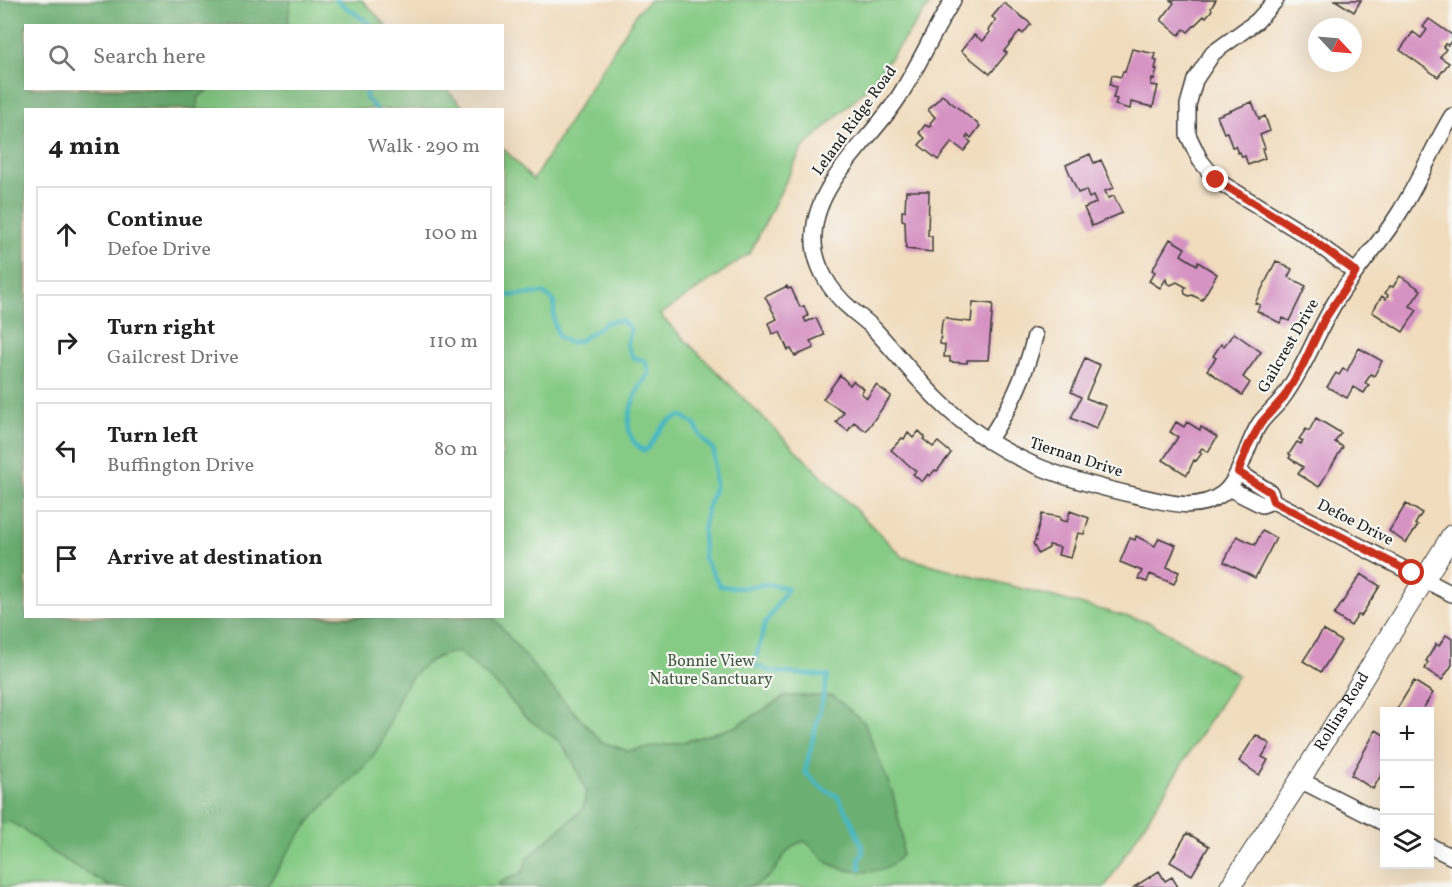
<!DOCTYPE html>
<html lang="en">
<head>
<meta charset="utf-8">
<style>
  :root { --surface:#fff; --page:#f2f2f2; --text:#222; --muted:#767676; --line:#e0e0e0 }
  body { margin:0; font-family:Vollkorn,serif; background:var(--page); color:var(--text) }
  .controls { position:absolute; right:18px; bottom:18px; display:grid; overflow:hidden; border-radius:0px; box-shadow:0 6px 24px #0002 }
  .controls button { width:54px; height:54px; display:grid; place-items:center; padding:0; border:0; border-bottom:2px solid var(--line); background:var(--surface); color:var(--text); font:30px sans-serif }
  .compass { position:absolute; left:1308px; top:18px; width:54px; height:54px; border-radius:50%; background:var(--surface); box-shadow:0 6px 24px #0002; rotate:116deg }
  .stop { position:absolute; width:18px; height:18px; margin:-14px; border:4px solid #c8321e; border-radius:50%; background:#fff }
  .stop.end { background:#c8321e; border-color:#fff; box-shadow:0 2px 6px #0008 }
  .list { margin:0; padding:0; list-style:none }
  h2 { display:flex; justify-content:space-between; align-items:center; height:78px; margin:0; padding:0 24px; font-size:26px }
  h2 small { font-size:20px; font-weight:400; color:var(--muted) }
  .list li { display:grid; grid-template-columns:39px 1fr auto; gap:18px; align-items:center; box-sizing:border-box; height:96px; margin:0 12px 12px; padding:0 12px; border:2px solid var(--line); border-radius:0px }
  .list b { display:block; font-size:22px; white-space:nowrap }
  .list p { margin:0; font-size:20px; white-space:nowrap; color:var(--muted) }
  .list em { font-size:20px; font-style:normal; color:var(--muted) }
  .icon { flex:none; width:33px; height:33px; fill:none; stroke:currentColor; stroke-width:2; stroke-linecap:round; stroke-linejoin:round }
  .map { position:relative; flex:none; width:1452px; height:887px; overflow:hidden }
  .search { position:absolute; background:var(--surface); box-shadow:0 6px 24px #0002; left:24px; top:24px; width:480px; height:66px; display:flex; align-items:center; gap:15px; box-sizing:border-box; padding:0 21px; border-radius:0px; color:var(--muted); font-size:22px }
  .panel { position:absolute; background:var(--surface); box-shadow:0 6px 24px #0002; left:24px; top:108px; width:480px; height:510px; border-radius:0px }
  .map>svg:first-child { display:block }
  .green { fill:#86cb85; stroke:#517450; stroke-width:1.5 }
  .forest { fill:#6caf72; stroke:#446647; stroke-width:1.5 }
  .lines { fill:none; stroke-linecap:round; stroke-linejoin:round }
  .stream { stroke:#48b7c1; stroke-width:4.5 }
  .building { fill:#d592c3 }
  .minor-casing { stroke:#3c3934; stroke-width:18 }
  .tertiary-casing { stroke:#3c3934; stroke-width:22 }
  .minor { stroke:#fff; stroke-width:15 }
  .tertiary { stroke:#fff; stroke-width:20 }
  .route { stroke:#c8321e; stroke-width:8 }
  .labels { text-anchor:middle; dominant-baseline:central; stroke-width:4.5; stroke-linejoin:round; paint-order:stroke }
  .street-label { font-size:16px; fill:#1c1c1c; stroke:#f6f6f2 }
  .park-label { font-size:16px; fill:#415941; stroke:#f6f6f2 }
</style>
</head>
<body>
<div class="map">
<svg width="1452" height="887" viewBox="0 0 1452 887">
  <rect width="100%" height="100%" fill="#f6f6f2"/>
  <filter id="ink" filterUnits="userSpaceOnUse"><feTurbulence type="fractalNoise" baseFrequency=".0167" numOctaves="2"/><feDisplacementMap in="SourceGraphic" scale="12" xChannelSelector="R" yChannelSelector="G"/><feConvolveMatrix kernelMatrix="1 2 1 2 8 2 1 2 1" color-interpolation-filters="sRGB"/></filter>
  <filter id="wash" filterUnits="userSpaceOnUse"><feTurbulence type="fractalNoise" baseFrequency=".008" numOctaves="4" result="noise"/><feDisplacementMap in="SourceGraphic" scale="24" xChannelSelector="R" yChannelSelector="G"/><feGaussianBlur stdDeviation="1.35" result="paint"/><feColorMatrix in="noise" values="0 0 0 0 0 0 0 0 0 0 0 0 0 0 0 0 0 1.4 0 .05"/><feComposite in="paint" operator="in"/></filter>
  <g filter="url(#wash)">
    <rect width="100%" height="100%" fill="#f1dcbd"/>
    <path class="green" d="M0,0h362l24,25 -360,1v62h419l20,21 -439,1v506h476l1,-468 30,32 105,-169 12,-11h283l-62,84 -69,65 -52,104 -90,62 243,242 248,66 87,52 -133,212h-1105z"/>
    <path class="forest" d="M0,0h291l-4,25 -261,1v62l184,1 -11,8 -3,12 -170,1v506l467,1 56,68 53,57 26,9 54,-9 53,-15 51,-31h47l31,26 29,72 9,41v20c-3,3 -6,7 -10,9 -16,12 -46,9 -63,-1 -9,-5 -16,-16 -24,-22 -31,7 -19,40 -61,46h-246l1,-4 24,-11 4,-14 56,-49 3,-18 -12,-28 -13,-20 -38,-28 -22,-26 -42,-37c-17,1 -32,9 -44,22 -19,19 -22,46 -34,69 -15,28 -42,46 -62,68 -21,22 -36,51 -53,76h-155l-58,-34 -30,-24 -13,-7 -10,1z"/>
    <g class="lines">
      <path class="stream" d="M336,0l37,26
        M366,88v10l11,12
        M502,296l41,-3 11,8v20l4,15 12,7 11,-3 26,-18 14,-2 10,9 -4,16 6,12 12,4 4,11c-15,21 -35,62 -4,79 15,-15 14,-31 38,-35l12,9 7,13 12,13 1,35 -8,23 -4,22 1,27 16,28 20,2 27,-4 21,4 -23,36 -11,41 19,7 55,4 -23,96 18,17 14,7 13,22 11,25 2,10 -4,6 1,9"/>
    </g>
    <g id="blocks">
      <path class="building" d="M1170,0h46l-5,8 1,2 -6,7 -2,-1 -16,16 -4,-3 -5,6 -18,-15 13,-17z
        M1335,0h26l-7,12z
        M1004,3l27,21 -8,10 -3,-3 -16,20 3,2 -17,21 -29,-23 13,-16 9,6 7,-9 -2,-2 8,-10 -4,-3z
        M1429,19l23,16v5l-4,5 -3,-1 -2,3 3,2 -6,8 9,6 -11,14 -38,-27 13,-18 8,6 6,-8 -4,-3z
        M1132,49l24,5 -2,6 3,1 -2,8h2l-3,11 -2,-1 -1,6 7,1 -5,21 -22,-5 -1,7 -15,-4 2,-6 -4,-1 3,-11 -6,-2 2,-10 9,2 2,-6 2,1z
        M942,95l38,31 -9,12 -3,-3 -2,3 5,4 -7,9 -12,-9 -14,18 -19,-15 6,-7 -6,-5 6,-8 4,2 2,-2 -1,-2 5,-6 -7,-7z
        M1252,102l7,17 6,-3 5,15 -10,4 5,13 -3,1 3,9 -17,7 -3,-9 -3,1 -2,-5 -2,1 -3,-7 -3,1 -5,-15 -3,1 -7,-17z
        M1090,154l4,9 7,-3 13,28 -9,3 3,7 6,-2 8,17 -30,13 -8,-18 12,-5 -3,-7 -4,2 -3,-8 -8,3 -12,-28z
        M906,191h23l-1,45h4v16l-26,-3 -1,-28 -3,-1v-9h3z
        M1170,239l15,9 -4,7 16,10 1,-3 19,12 -15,26 -10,-5 -3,1 -4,-2 -1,-4 2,-3 -9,-5 -6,3 -4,-2 -1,-4 -6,9 -11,-7 6,-9 -3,-2z
        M1276,261l16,8 -4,8 18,9 -17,35 -6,-3 -3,5 -23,-12 3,-6 -5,-2z
        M1400,276l21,14 -11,16 7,4 -14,22 -31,-20 10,-16 4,3 2,-4 -3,-2 5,-7 3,1z
        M787,286l1,3 3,-1 9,19 4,-1 4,10 -4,2 2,4 10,-4 8,17 -14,6 4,7 -19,8 -4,-7 -3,1 -8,-18 -7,2 -4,-11 8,-4 -12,-22z
        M973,302l20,2 -5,56h-21v3l-17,-1v-5h-6l1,-12 -5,-1 2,-23 4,-4 6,3 19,2z
        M1234,333l27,19 -18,25 7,6 -8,12 -35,-25 9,-12 -3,-2 8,-12 3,2z
        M1359,348l23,13 -8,15 -3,-2 -6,9 4,2 -5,8 -11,-6 -6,11 -20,-11 9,-14 3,2 4,-6 4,2z
        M1085,358l15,7 -14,33 20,8 -10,23 -25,-11 10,-21 -10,-5z
        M840,375l10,10 3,-4 11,8 -3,4 6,5 9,-13 15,11 -25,35 -12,-9 -6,9 -12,-9 8,-10 -21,-13z
        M1316,418l25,15 -6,9 8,5 -24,40 -21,-13 5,-7 -14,-9 2,-3 -2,-1 8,-12 4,2 2,-3 -4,-2 7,-10 3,2z
        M1176,422l8,5 3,-5 13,8 1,-3 16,10 -9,15 -6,-4 -3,4 3,1 -6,8 -2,-1 -7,15 -24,-15 15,-23 -8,-5z
        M919,431l6,6 -2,2 10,8 5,-5 13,11 -14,18 -2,-1 -5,6 -2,-2 -6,8 -9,-8 3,-3 -25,-21 11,-12 2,1 4,-6 5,5z
        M1406,504l16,9 -7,11 3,1 -12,18 -17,-12z
        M1070,511l19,7 -5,16 -6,-1 -7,25 -13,-3 2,-8 -11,-2v3l-11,6 -5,-11 3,-2 -1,-1 7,-26 18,3v3l7,2z
        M1262,531l14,7 -21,40 -31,-16 13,-26 18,9z
        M1136,536l19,10 4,-8 17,7 -9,22 12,5 -5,12 -24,-10 -3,8 -9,-3 4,-8 -22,-9 10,-24 5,2z
        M1361,574l19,12 -19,30 -3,-1 -7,11 -17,-11z
        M1323,630l18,11 -20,31 -18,-11z
        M1446,635l6,4v26l-10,15 -17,-11 3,-7 -2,-1 10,-17 3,2z
        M1414,681l19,12 -12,19h-26z
        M1376,730l8,5v35l-11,19 -22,-14z
        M1256,735l14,9 -8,13 6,3 -9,15 -20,-14z
        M1187,833l22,13 -17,29 -22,-13z
        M1159,871l6,10 7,-4 6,10h-44z"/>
    </g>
  </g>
  <g filter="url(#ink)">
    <use href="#blocks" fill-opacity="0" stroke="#3c3934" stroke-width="1.5"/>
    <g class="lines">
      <defs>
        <path id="minor" d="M953,0c-20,32 -35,67 -55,98 -27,42 -82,84 -84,136 -2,29 16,58 38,76 8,7 16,12 23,20 21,23 41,48 63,70 59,58 122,79 200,96 28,6 58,17 84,-2 19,-14 24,-51 38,-71 6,-8 14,-15 21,-23 8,-10 14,-21 20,-32 13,-24 23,-49 38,-72 19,-30 44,-56 62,-86 19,-30 32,-63 51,-94
          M1276,0l-19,21 -44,32 -18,27 -7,25v30l12,25 16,20 91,56 48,36
          M988,441c23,-35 37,-64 47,-105
          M1238,472l32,20 3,9
          M1228,488l34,17 11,-4 179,93
          M1300,780l84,43
          M1430,846l22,11"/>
        <g id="tertiary">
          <path id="s1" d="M1230,887l70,-107 152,-245"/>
        </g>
      </defs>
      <use href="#minor" class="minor-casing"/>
      <use href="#tertiary" class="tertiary-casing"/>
      <use href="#minor" class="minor"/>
      <use href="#tertiary" class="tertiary"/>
    </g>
  </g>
  <g class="lines" filter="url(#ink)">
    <path class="route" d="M1216,180l91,56 49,36 -32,48 -22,47 -18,30 -23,26 -13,23 -10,26 32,20 3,9 139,72"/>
  </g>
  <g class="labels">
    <g class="street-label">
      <text transform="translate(855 121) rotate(-54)">Leland Ridge Road</text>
      <text transform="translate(1289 346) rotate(-60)">Gailcrest Drive</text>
      <text transform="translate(1076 458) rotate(18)">Tiernan Drive</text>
      <text transform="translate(1355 523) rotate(27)">Defoe Drive</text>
      <text stroke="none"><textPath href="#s1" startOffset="208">Rollins Road</textPath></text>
    </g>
    <g class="park-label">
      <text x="711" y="662">Bonnie View<tspan x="711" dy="18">Nature Sanctuary</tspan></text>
    </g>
  </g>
</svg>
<div class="controls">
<button>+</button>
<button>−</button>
<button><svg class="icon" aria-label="layers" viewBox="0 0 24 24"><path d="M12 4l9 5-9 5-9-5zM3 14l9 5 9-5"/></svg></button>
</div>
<svg class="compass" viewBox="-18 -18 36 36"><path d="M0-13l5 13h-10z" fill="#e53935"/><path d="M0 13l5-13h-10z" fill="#767676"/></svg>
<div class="stop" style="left:1412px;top:573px"></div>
<div class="stop end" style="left:1216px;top:180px"></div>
<div class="search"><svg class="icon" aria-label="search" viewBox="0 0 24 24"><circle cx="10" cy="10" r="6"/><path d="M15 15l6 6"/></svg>Search here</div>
<section class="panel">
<h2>4 min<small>Walk · 290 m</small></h2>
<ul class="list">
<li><svg class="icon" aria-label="ahead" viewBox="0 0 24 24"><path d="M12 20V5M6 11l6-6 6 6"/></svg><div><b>Continue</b><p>Defoe Drive</p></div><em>100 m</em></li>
<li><svg class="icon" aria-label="right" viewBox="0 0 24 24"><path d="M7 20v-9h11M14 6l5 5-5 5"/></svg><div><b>Turn right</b><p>Gailcrest Drive</p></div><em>110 m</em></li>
<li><svg class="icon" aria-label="left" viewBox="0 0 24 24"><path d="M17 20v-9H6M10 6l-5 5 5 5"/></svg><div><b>Turn left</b><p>Buffington Drive</p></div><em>80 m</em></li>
<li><svg class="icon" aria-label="arrive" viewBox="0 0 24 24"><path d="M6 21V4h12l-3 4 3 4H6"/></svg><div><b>Arrive at destination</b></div></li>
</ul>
</section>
</div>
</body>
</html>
